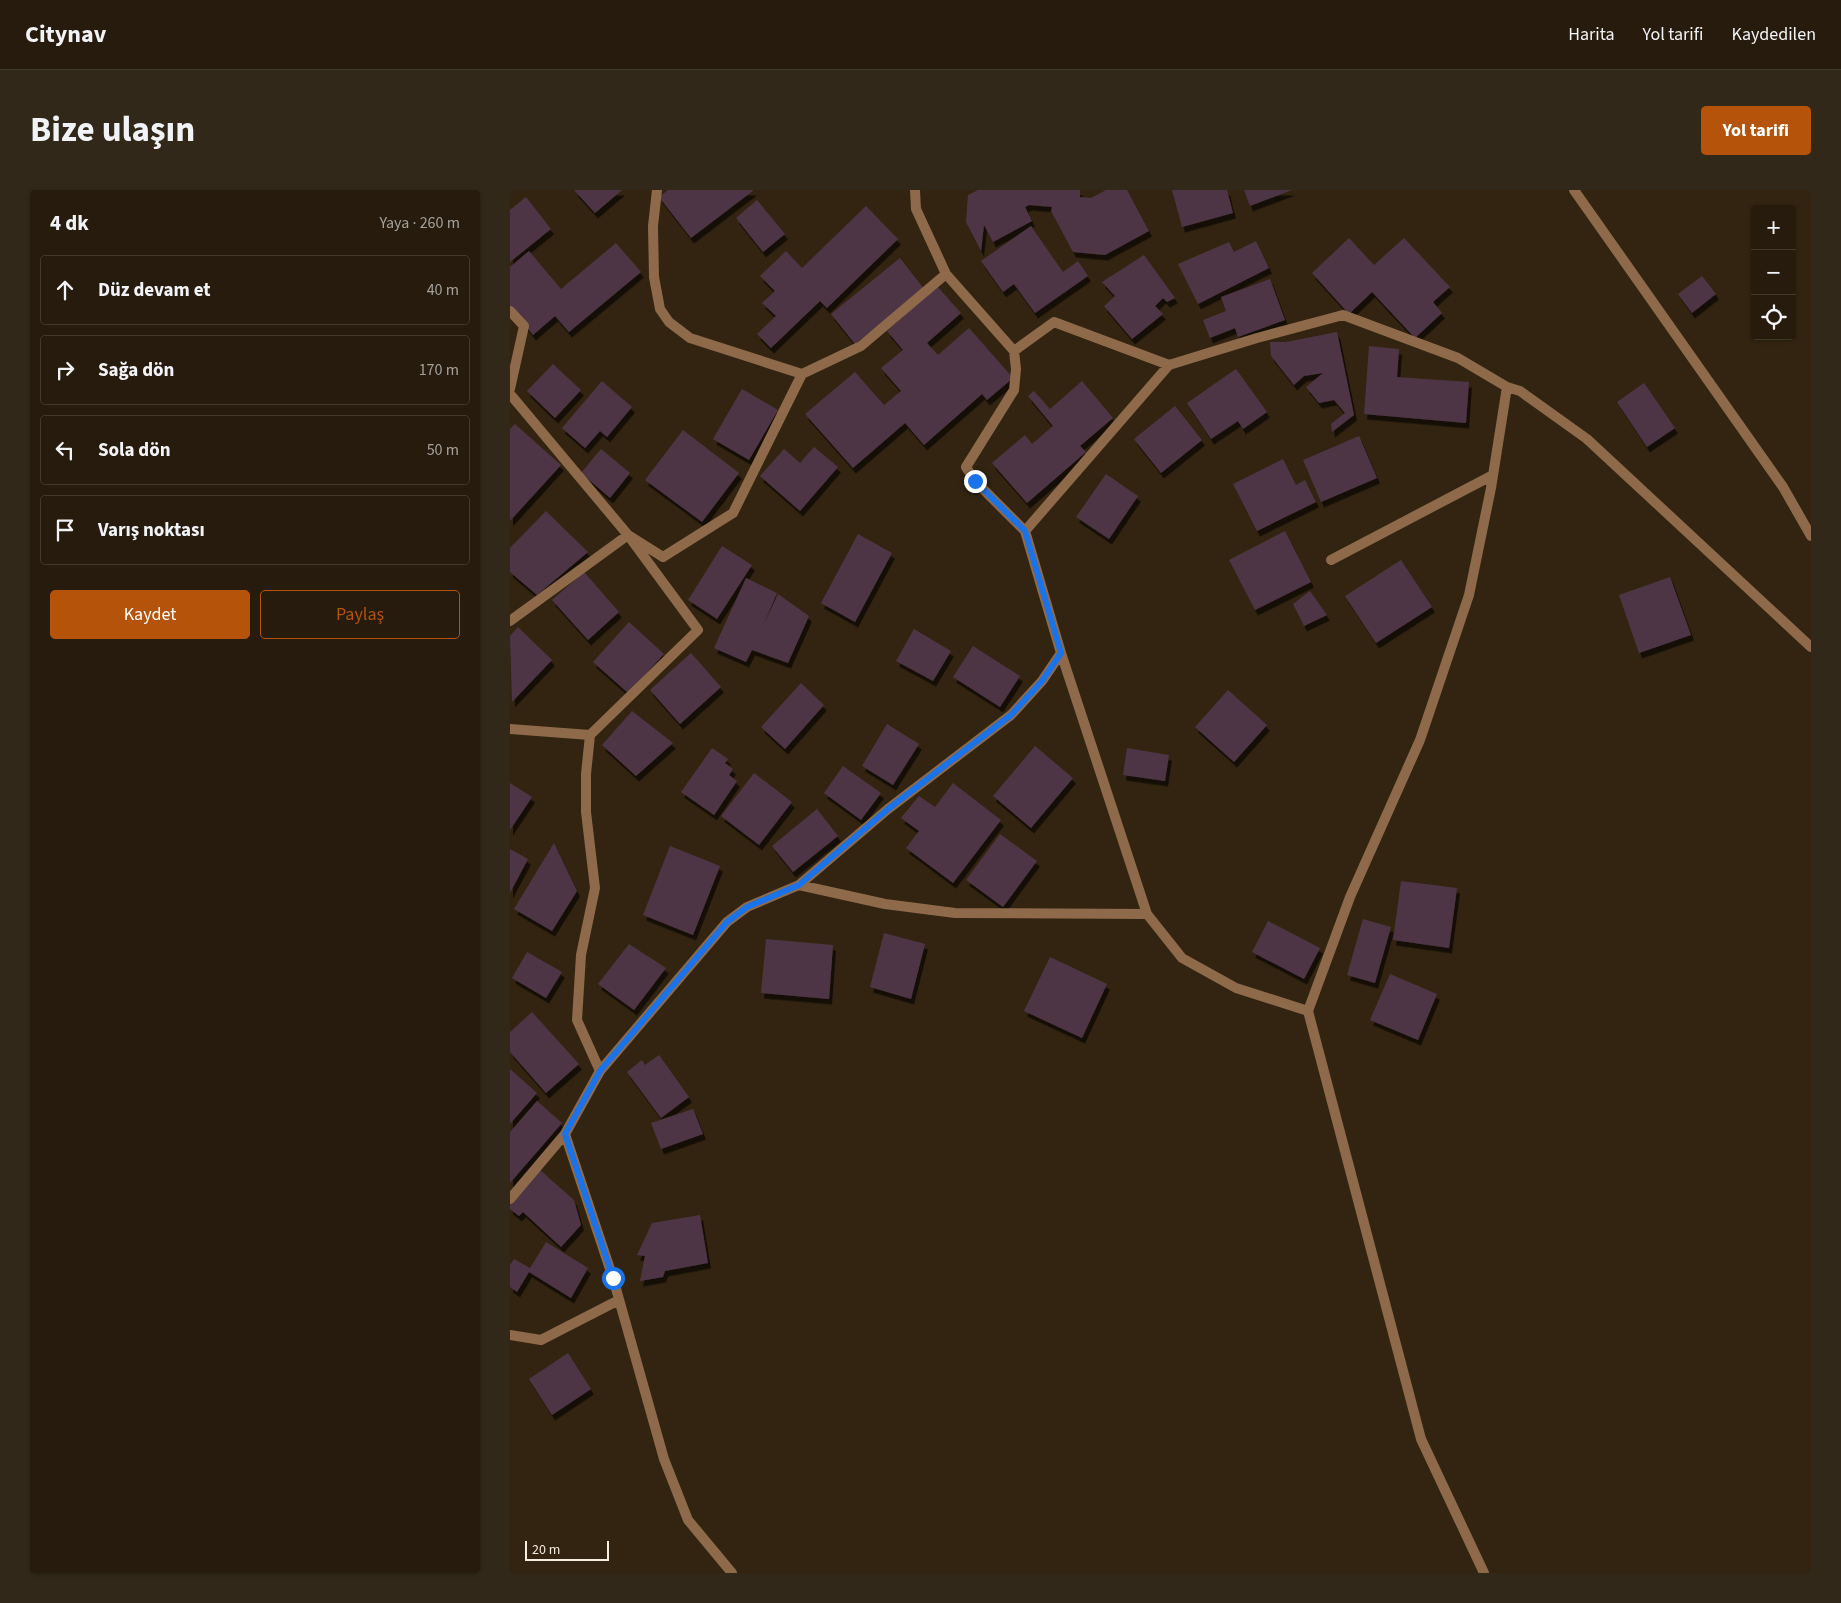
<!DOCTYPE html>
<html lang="tr">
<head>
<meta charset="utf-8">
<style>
  :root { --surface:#261b0c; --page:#32281a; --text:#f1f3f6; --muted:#a4a19d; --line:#42392d; --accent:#b45309 }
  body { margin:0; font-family:"Source Sans 3",sans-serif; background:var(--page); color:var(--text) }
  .controls { position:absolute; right:15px; top:15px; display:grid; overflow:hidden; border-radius:5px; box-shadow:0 1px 4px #0004 }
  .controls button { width:45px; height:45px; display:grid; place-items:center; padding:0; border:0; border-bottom:1px solid var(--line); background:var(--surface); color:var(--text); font:25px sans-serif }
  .scale { position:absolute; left:15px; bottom:12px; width:84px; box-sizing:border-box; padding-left:5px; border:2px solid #f6ecdf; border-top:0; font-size:14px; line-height:18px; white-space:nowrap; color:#f6ecdf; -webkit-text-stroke:4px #322410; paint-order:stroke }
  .stop { position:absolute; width:15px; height:15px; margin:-11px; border:4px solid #1a73e8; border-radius:50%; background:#fff }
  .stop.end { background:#1a73e8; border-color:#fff; box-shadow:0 1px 5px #0008 }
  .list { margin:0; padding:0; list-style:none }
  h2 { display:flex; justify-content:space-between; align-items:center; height:65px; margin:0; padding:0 20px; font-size:21px }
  h2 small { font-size:16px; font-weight:400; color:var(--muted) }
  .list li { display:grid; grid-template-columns:32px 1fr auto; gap:15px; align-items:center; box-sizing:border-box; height:70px; margin:0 10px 10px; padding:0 10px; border:1px solid var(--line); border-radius:5px }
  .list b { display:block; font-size:19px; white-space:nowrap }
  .list em { font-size:16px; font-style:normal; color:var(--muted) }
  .actions { display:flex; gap:10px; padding:15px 20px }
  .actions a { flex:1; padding:11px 0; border:1px solid var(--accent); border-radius:5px; text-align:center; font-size:18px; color:var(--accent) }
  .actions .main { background:var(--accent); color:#fff }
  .icon { flex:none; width:28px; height:28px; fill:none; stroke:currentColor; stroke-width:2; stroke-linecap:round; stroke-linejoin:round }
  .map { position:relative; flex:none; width:1301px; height:1383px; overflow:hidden; border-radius:5px }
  header { display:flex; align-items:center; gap:30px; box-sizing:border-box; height:70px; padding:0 25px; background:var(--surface); border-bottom:1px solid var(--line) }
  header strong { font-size:24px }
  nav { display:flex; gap:28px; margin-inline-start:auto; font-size:18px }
  .intro { display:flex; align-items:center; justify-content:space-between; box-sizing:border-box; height:120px; padding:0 30px }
  h1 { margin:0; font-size:35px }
  .button { padding:12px 22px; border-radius:5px; background:var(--accent); color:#fff; font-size:18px; font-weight:700 }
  main { display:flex; gap:30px; padding:0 30px }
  aside { flex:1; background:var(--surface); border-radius:5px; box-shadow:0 1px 4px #0004 }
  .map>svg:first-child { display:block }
  .building { fill:#4d3645; filter:url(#shadow) }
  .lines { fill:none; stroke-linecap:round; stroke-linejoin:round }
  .minor { stroke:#8e6a4a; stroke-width:10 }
  .route { stroke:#1a73e8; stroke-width:6 }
</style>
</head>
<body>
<header>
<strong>Citynav</strong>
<nav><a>Harita</a><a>Yol tarifi</a><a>Kaydedilen</a></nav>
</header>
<div class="intro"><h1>Bize ulaşın</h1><a class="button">Yol tarifi</a></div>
<main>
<aside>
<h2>4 dk<small>Yaya · 260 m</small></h2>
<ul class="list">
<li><svg class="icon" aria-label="ahead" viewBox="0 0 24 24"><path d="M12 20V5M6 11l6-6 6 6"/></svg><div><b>Düz devam et</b></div><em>40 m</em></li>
<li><svg class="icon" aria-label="right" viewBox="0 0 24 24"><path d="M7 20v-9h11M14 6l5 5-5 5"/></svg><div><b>Sağa dön</b></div><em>170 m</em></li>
<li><svg class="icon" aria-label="left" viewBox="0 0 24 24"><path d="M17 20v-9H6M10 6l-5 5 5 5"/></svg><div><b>Sola dön</b></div><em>50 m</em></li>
<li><svg class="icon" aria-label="arrive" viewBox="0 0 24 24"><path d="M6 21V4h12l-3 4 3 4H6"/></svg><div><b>Varış noktası</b></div></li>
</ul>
<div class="actions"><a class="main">Kaydet</a><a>Paylaş</a></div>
</aside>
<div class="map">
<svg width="1301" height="1383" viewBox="0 0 1301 1383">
  <defs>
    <filter id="shadow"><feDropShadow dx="3" dy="5.5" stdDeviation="0" flood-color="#0009"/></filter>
  </defs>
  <rect width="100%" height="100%" fill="#322410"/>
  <path class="building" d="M64,0h48l-27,23z
    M158,0h86l-63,48 -32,-41z
    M468,0h102v7l11,1 15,-8h21l22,41 -44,24 -32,-3 -22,-41 1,-4 -23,-2 -4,2 7,14 -39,21 -9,-17 -3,26 -15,-29 2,-27z
    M662,0h55l6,23 -51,14z
    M734,0h48l-42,16z
    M16,7l25,32 -41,33v-52z
    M247,10l28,34 -22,18 -27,-34z
    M356,16l32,33 -71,69 -7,-7 -49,47 -14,-14 19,-18 -14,-13 13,-12 -15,-15 26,-25 16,17z
    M521,36l32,46 15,-11 10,15 -53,37 -21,-29 -11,8 -22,-31z
    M839,48l25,27 30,-27 46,49 -17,15 9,11 -27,25 -43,-46 -23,22 -37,-41z
    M746,51l13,27 -71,36 -20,-40 51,-22 5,10z
    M106,53l25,29 -72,60 -14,-16 -22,19 -23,-28v-40l19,-16 32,38z
    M634,65l31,43 -8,4 -4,-4 -8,8 8,8 -31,25 -28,-33 11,-10 -13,-14z
    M390,68l24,31 -69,55 -24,-30z
    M1192,86l14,18 -24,19 -14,-19z
    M760,89l15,41 -47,17 -3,-9 -25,10 -7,-18 23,-9 -5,-14z
    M427,96l24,27 -34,30 11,12 31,-27 44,50 -26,22 -5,-6 -58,51 -19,-22 -52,45 -48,-54 50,-42 29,33 17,-14 -20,-23 22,-18 -16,-19z
    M827,142l17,83 -22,17 -1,-8 14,-11 -11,-13 -15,3 -13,-16 17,-14 -19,3 -10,9 -23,-29 -1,-14h16z
    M859,156l30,3 -2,28 72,5 -3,41 -102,-9z
    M43,174l28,26 -26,28 -28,-27z
    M726,179l31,43 -24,17 -5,-8 -27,18 -24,-36z
    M92,191l30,26 -25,30 -7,-6 -15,17 -23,-20z
    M572,191l31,37 -33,28 6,6 -59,51 -35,-40 33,-28 7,9 21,-18 -25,-30 6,-5 16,18z
    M1134,193l31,45 -28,19 -30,-45z
    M232,199l36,21 -29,50 -36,-21z
    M665,216l27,34 -41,33 -27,-34z
    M5,234l46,41 -51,56v-92z
    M173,240l56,43 -37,49 -57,-42z
    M849,246l18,42 -56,24 -18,-42z
    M304,257l24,20 -38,44 -40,-35 24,-27 16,14z
    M91,259l29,24 -20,25 -29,-25z
    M773,269l13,26 9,-5 11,22 -59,29 -24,-47z
    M596,284l32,22 -29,43 -33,-22z
    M36,321l42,41 -51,43 -27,-23v-24z
    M775,341l26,51 -56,28 -26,-50z
    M348,344l34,19 -37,69 -34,-19z
    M212,356l30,19 -35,54 -29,-19z
    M891,370l31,47 -56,36 -31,-47z
    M74,382l35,40 -31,28 -36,-40z
    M1160,387l21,58 -52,18 -20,-58z
    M236,388l31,15 -14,33 15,-32 31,22 -21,47 -36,-13 -6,12 -32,-14z
    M800,401l17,24 -23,11 -11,-22z
    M119,432l35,32 -36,39 -35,-31z
    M8,437l34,33 -40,42 -2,-66z
    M404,439l37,22 -18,30 -37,-20z
    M463,456l47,30 -20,31 -47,-30z
    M181,463l30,34 -41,37 -30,-34z
    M291,493l23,22 -39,44 -24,-22z
    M718,500l39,35 -33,37 -39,-35z
    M122,521l41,32 -37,33 -34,-31z
    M377,534l32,20 -26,41 -31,-19z
    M525,556l38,32 -42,50 -38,-32z
    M202,558l16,11 -3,4 8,6 -4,6 8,6 -23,34 -33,-23z
    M617,558l42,7 -4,26 -42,-6z
    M333,576l38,27 -20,27 -37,-27z
    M244,583l38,29 -33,43 -38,-29z
    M0,593l22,14 -22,33z
    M443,593l48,37 -48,63 -47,-35 13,-17 -18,-13 18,-22 16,11z
    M307,619l21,27 -45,36 -21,-26z
    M490,644l37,27 -34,46 -37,-27z
    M44,653l23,48 -25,40 -38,-22z
    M160,656l50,20 -27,69 -50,-20z
    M0,659l18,10 -18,34z
    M891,691l56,7 -8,60 -56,-8z
    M853,729l28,8 -16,56 -28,-8z
    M758,731l52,27 -16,31 -52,-27z
    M374,743l41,11 -14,55 -41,-12z
    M256,749l67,6 -4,54 -68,-6z
    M119,754l37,24 -32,42 -36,-26z
    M17,762l35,20 -16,26 -34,-20z
    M540,767l57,27 -25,54 -58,-27z
    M880,784l47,20 -19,46 -48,-20z
    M22,822l47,52 -33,29 -36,-41v-20z
    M149,865l30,42 -28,21 -34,-46 15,-12 3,5z
    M0,879l27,24 -27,31z
    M27,911l25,22 -52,60v-51z
    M183,919l10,25 -42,15 -10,-26z
    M30,980l34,30 7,25 -20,22 -38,-35 -4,4 -9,-7v-6z
    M190,1025l8,48 -43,8 -2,6 -23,4 5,-25 -8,-1 15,-32z
    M36,1052l42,26 -17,30 -42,-26 -12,20 -7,-5v-22l4,-6 16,9z
    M58,1163l23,36 -39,26 -23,-36z"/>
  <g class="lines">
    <path class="minor" d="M147,0l-4,36 1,51 6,32 9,13 21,16 112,36
      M405,0l1,19 30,65 68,77 2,18 -2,21 -48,77 9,14 50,50 36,122 86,261 35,44 54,30 72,23
      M1064,0l209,297 28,49
      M0,121l14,15 -14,63
      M504,161l40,-29 115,43
      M0,204l118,141 70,95 -108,105 -4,39v38l9,76 -14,67 -4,65 23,51
      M515,341l144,-166 88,-27 86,-23 115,43 49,29 13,4 67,48 224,208
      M821,370l162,-85
      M0,431l118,-86 35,22 70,-44 69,-139 59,-28 85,-72
      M0,539l80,6
      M289,695l86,19 70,9 192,1
      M55,944l48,144 51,181 24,61 44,53
      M0,1009l55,-65 35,-63 127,-149 20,-15 52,-22 89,-76 123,-94 31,-34 19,-28
      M0,1145l31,5 78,-40
      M974,1383l-63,-134 -113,-428 42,-114 70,-157 49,-145 22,-107 16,-101"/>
  </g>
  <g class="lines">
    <path class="route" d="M103,1088l-48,-144 35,-63 127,-149 20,-15 52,-22 89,-76 123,-94 31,-34 19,-28 -36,-122 -50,-50"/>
  </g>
</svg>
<div class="controls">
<button>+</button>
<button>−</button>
<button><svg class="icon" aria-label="locate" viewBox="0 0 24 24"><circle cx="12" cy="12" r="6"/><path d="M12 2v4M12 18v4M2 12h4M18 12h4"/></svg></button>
</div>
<div class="scale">20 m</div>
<div class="stop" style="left:103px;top:1088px"></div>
<div class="stop end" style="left:465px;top:291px"></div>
</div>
</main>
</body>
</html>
